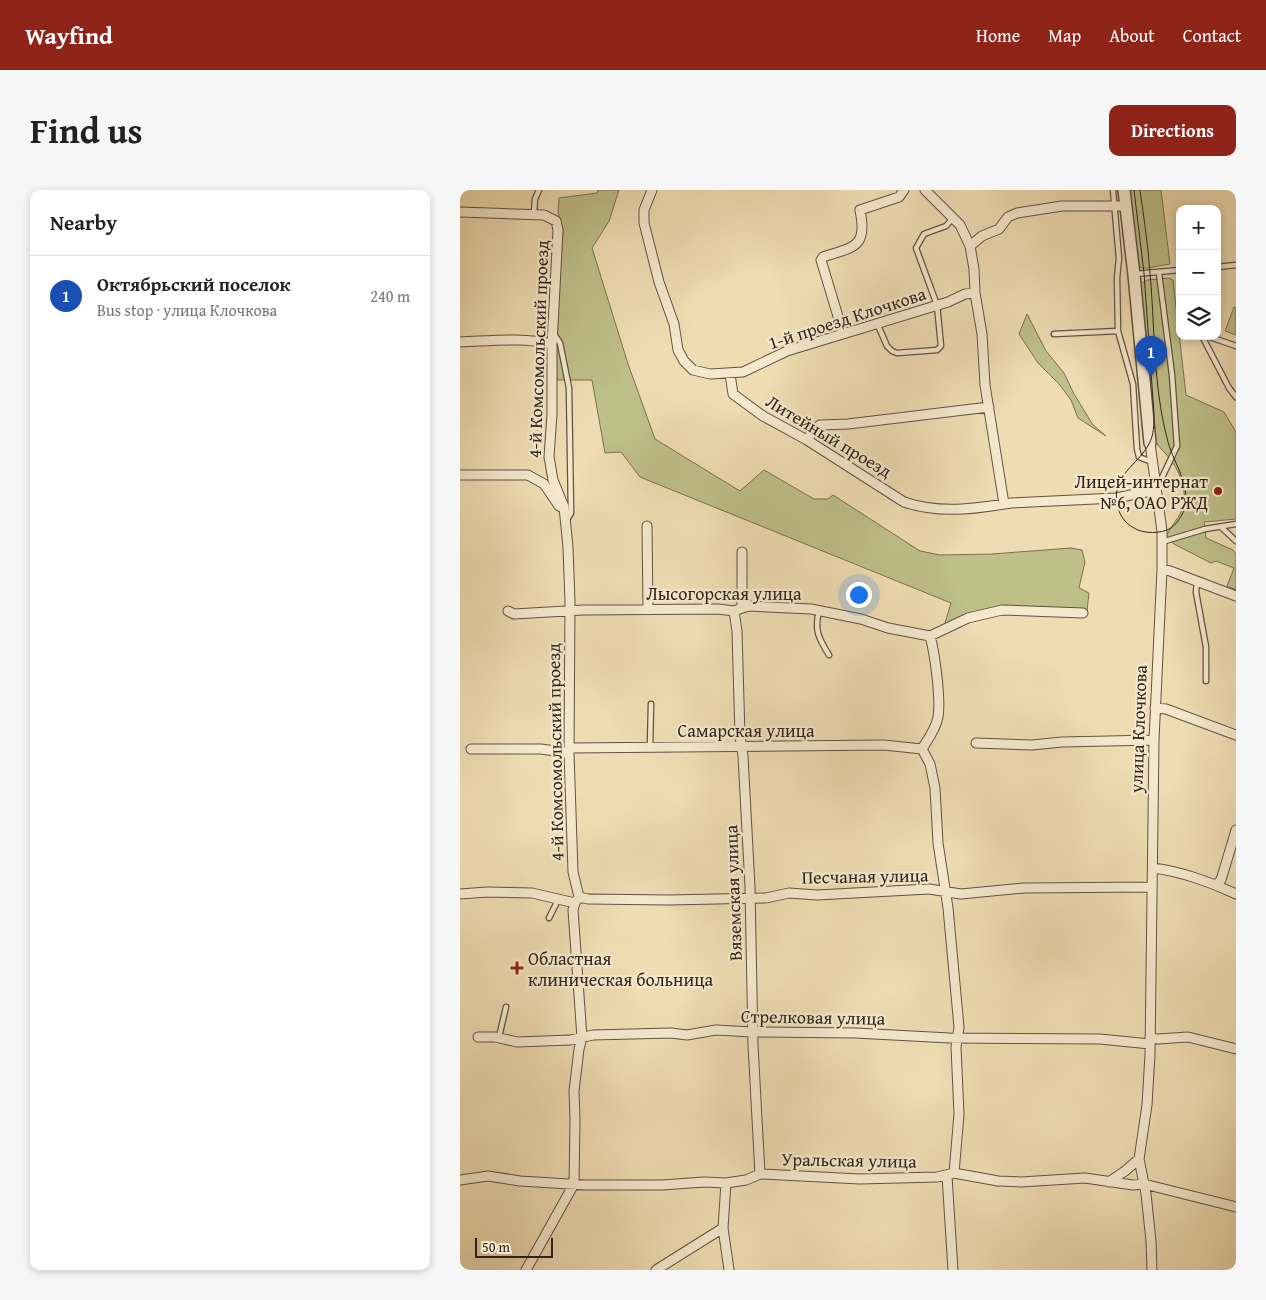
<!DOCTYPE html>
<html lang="en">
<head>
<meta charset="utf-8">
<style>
  :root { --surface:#fff; --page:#f6f6f6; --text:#222; --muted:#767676; --line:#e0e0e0; --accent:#8f2418 }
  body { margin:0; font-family:"Gentium Book Plus",serif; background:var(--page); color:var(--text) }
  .controls { position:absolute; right:15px; top:15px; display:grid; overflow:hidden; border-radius:10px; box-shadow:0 2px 8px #0003 }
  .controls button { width:45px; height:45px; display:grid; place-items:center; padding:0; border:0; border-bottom:1px solid var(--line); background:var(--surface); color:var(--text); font:25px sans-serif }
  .scale { position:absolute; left:15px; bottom:12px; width:78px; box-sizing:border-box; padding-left:5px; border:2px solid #30251c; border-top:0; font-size:14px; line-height:18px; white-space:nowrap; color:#30251c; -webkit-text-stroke:4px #f5e8cd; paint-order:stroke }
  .you { position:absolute; left:398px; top:404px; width:18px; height:18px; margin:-12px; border:4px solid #fff; border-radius:50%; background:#1a73e8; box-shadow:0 0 0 8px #1a73e833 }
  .badge { display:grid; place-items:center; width:32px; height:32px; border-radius:50%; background:var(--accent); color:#fff; font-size:16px; font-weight:700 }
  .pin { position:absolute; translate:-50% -41px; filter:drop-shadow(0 1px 2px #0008) }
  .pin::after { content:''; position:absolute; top:26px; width:18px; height:15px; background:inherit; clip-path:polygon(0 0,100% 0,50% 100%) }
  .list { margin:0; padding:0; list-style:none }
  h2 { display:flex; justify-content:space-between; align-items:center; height:65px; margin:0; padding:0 20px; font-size:21px }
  h2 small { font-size:16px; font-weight:400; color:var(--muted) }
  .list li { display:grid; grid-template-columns:32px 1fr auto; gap:15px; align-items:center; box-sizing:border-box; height:80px; padding:0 20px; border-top:1px solid var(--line) }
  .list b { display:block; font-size:19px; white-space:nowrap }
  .list p { margin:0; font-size:16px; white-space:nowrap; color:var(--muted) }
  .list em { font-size:16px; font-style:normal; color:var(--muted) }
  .icon { flex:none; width:28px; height:28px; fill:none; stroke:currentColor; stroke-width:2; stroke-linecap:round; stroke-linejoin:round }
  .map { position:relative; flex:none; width:776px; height:1080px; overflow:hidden; border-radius:10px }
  header { display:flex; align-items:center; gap:30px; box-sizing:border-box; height:70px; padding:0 25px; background:var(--accent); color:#fff }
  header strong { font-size:24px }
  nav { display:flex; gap:28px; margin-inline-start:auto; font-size:18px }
  .intro { display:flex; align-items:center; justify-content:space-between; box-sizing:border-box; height:120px; padding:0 30px }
  h1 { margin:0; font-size:35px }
  .button { padding:12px 22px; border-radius:10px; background:var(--accent); color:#fff; font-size:18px; font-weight:700 }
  main { display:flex; gap:30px; padding:0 30px }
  aside { flex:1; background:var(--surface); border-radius:10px; box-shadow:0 2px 8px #0003 }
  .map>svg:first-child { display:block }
  .green { fill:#bebf89; stroke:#777252 }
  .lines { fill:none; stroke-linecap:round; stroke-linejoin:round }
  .service-casing { stroke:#605342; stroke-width:7 }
  .minor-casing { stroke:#605342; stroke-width:11 }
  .tertiary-casing { stroke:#605342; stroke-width:14 }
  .service { stroke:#f5e8cd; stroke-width:4.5 }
  .minor { stroke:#f5e8cd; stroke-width:9 }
  .tertiary { stroke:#f5e8cd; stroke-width:11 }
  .tram { stroke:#30251c; stroke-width:1 }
  .poi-dot { fill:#8f2418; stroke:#f5e8cd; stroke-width:2 }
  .labels { text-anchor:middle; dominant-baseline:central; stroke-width:4.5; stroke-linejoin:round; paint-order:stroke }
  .street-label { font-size:18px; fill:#30251c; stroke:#f5e8cd }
  .poi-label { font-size:18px; fill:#30251c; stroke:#f5e8cd; text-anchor:end }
</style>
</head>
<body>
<header>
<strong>Wayfind</strong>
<nav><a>Home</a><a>Map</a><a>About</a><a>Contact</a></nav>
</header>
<div class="intro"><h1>Find us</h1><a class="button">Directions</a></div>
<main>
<aside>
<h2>Nearby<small></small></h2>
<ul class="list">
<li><span class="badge" style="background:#1a4fb4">1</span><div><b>Октябрьский поселок</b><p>Bus stop · улица Клочкова</p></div><em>240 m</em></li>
</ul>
</aside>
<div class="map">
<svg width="776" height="1080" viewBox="0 0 776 1080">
  <rect width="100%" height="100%" fill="#efdcb2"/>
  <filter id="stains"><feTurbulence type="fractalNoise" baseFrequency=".004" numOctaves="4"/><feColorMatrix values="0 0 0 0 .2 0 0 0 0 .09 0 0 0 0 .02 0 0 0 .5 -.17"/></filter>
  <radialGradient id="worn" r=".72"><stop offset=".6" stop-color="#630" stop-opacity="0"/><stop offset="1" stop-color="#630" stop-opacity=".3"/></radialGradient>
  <path class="green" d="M138,0h21l-10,31 -17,27 36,116 27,75 85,52 24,-21 50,29h14l5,-4 87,56 20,4 52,-1 79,-6 11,2 3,12 -6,26 10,5 -2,18 -85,-3 -58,18 7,-23 -311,-126 -19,-25 -16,1 -13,-73h-35l-2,-26 8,-125 -5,-16 1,-15 38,-5z
    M669,0h32l9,74 -23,4h-6l-3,-4z
    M709,88l4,2 13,115 38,17 12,20v87l-32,3 2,16 27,12 3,4v36l-9,-4 7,-18 -18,-7 -5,2 -37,-19 -8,-7c4,-11 15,-20 17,-31 4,-13 -2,-33 -11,-44 -5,-8 -12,-13 -17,-21l-15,-157 7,-4z
    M774,117l2,1v27l-11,-4z
    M567,124l19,37 18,22 10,21 19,31 13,11 -28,-18 -7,-18 -12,-16 -21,-21 -19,-29z"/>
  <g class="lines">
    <defs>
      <path id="service" d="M653,0l6,68 -2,20 1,53 15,53 4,65 2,8 13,5
        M74,23l1,-14 4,-9
        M757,77l19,-2
        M675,84l45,-4
        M417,133l10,23 5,5 5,2 40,-3 4,-4 -4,-41 -21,-57 8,-14 22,-8 7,-8
        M94,144l6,9 9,45 2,125 -4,7
        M594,144l64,-3
        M742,146l27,52 7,9
        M747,146l29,10
        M698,296l19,-40 -5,-71 -13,-102
        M761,337l15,14
        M702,352l43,-13 31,-5
        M737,391l-1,11 10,55v34
        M359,421c-5,19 0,28 10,44
        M190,557l1,-43
        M89,728l9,-18
        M39,847l7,-30"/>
      <path id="minor" d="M192,0l-8,20v13l15,59 15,42 4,26 6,11 9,9 17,4 33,-2 44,-21 161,-49 17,-8 10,-1
        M465,0l35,35 10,21 4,23 1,24 7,41 3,51 19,119
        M0,22l84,3 12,6 2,9 -6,114v70l-3,43 4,23 11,27 4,40 2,55 -1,151 4,119 6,25 -4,6 -2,7 9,128 -3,11 -5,42 1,29 -1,64 -48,86
        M510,56l12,-10 17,-7 9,-12 9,-4 45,-7h64
        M383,143l-22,-73 2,-3c30,-10 45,-9 37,-47l39,-13 5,-7
        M0,152c30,-1 63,-5 92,2
        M270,184l3,20 30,22 44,24 97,62c35,12 71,7 107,1l105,-5 40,-8
        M347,250l6,-9 7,-6 28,-1 141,-17
        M690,253l12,88v38l-8,171 -4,314 -3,51 -8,54 7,35 5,47 1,29
        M0,285h68l16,9 15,22 2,1
        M187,336l1,84
        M702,379l8,2 66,25
        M282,418v-56
        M48,421l6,3 69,-4 135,-1 16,2 14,-5 63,3 50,10 27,9 42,8 38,-18 34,-8 81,3
        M274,421l3,20 3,105 3,20 7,131 3,158 7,129
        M470,446c5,18 11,64 8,81 -2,12 -10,22 -16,32l8,15 5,24 3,55 10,65 11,119 -3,20 3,67 -5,59
        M695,518l11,1 70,26
        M516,553l56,2 30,-3 92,-2
        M109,558l315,-3 38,4
        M11,559h70l28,4
        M693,678c26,3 58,14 83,26
        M756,695l5,-5 15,-50
        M0,704l27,-2 45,1 43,10
        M119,707l9,2 81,1 97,-2 23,-5 28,2 112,-6 32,5 63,-6 127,-1
        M18,847h17l22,5 54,-2 22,-5 78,-2 16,2 29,-5 36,2 103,1 95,5 150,1 50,5
        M690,848l8,1 30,-2 48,12
        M487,986l6,94
        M0,990l28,-4 32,5 65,4h77l42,-3 22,1 20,-3 14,-6 100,5 77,-2 17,-4 44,8 23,1 64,-4 48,7 11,-1 92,23
        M649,992l16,-11 14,-12
        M266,993l-3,45 6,42
        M196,1080l67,-42"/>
      <path id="tertiary" d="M664,0l10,85 16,168"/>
    </defs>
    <use href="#service" class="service-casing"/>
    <use href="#minor" class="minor-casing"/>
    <use href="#tertiary" class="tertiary-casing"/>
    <use href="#service" class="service"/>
    <use href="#minor" class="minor"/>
    <use href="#tertiary" class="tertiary"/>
    <path class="tram" d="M674,0l10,83 10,141c0,10 0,21 -5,30 -12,22 -37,31 -32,60 2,11 8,19 17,24 9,6 28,6 37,0 6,-4 13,-15 14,-21 5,-25 -13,-46 -18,-69 -14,-54 -12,-110 -17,-165 -2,-28 -6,-55 -10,-83"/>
  </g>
  <g class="poi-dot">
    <circle cx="758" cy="301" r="5"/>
    <path d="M54.5 770.5h5v5h5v5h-5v5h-5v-5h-5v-5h5z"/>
  </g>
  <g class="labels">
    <g class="street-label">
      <text transform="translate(387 128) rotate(-18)">1-й проезд Клочкова</text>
      <text transform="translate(78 159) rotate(-88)">4-й Комсомольский проезд</text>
      <text transform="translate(369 246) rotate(31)">Литейный проезд</text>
      <text x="264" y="403">Лысогорская улица</text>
      <text transform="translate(678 539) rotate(-88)">улица Клочкова</text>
      <text x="286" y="540">Самарская улица</text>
      <text transform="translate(95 562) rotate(-91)">4-й Комсомольский проезд</text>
      <text transform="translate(405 686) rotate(-1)">Песчаная улица</text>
      <text transform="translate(273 703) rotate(-92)">Вяземская улица</text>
      <text transform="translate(353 827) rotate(1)">Стрелковая улица</text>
      <text transform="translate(389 970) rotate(1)">Уральская улица</text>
    </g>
    <g class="poi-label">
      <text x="748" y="291">Лицей-интернат<tspan x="748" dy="21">№6, ОАО РЖД</tspan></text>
      <text x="68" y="768" text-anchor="start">Областная<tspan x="68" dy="21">клиническая больница</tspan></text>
    </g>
  </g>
  <rect width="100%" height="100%" filter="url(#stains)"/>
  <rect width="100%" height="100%" fill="url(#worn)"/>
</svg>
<div class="controls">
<button>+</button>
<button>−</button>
<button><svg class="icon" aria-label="layers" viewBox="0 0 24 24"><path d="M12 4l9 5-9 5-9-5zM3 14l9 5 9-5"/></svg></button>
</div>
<div class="scale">50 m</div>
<div class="you"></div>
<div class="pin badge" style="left:691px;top:187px;background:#1a4fb4">1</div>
</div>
</main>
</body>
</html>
